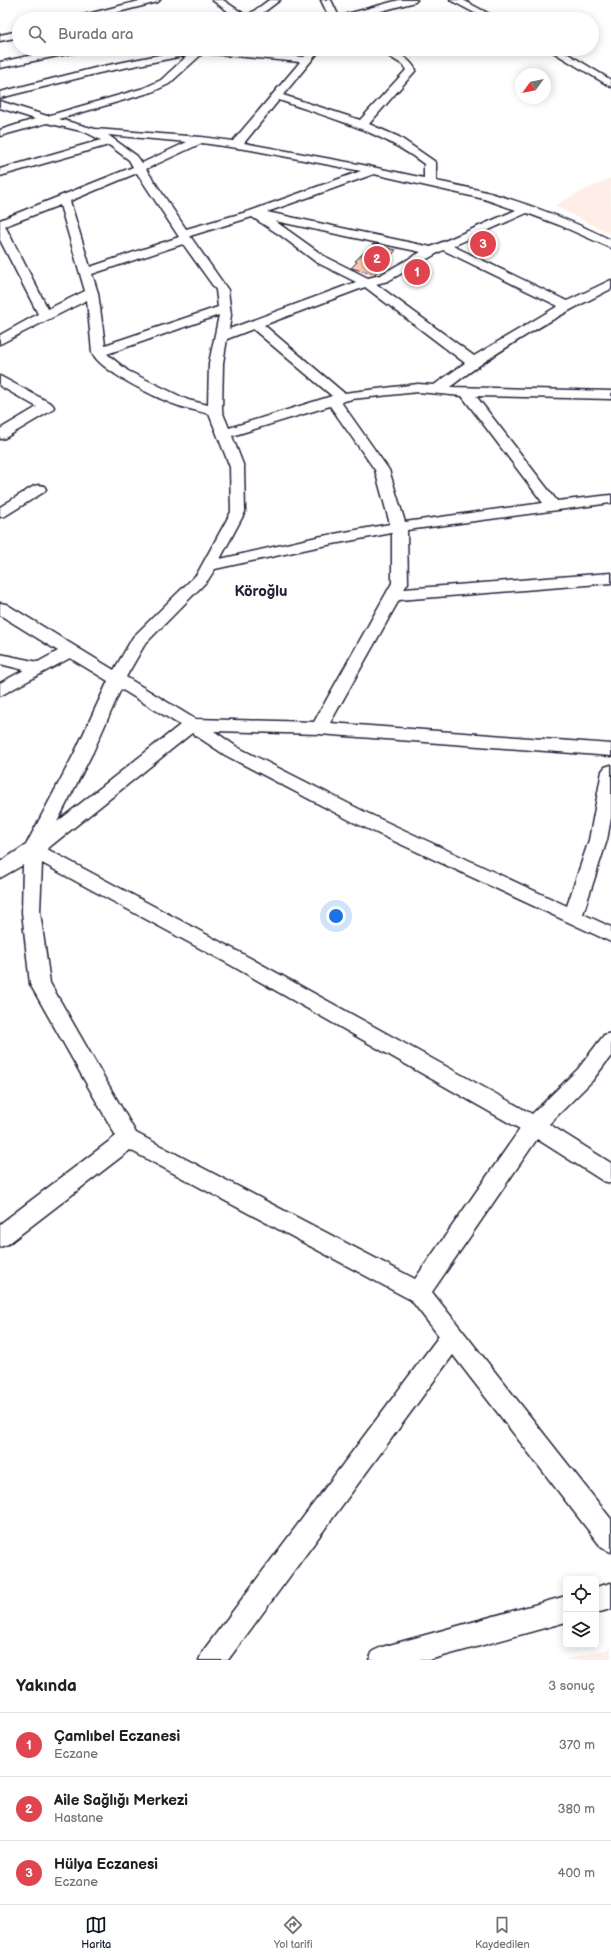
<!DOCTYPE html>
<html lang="tr">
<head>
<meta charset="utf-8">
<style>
  :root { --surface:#fff; --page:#f2f2f2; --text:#202124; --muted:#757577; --line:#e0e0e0; --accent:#111827 }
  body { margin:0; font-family:"Balsamiq Sans",sans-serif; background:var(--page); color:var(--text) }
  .controls { position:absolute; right:12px; bottom:12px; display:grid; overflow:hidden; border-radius:6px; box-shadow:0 2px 10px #0003 }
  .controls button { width:36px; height:36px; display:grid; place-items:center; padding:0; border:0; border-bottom:1px solid var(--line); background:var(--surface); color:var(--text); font:20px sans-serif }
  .compass { position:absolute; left:515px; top:68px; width:36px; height:36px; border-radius:50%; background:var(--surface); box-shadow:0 2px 10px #0003; rotate:237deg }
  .you { position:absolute; left:336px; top:916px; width:14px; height:14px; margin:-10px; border:3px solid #fff; border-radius:50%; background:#1a73e8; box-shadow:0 0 0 6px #1a73e833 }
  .badge { display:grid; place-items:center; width:26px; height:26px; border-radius:50%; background:var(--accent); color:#fff; font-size:13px; font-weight:700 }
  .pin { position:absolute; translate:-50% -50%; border:2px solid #fff; box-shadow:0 1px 4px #0006 }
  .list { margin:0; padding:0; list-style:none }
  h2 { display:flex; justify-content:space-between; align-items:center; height:52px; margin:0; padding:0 16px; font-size:17px }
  h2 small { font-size:13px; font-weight:400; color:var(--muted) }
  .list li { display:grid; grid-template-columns:26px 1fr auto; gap:12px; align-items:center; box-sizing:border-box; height:64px; padding:0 16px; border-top:1px solid var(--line) }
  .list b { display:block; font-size:15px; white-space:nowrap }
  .list p { margin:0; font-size:13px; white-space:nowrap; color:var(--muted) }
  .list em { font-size:13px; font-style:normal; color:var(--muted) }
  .icon { flex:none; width:22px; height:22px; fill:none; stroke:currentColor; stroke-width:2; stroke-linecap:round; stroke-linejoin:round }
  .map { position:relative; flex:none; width:611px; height:1660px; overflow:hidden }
  .search { position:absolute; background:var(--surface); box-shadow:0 2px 10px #0003; left:12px; right:12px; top:12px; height:44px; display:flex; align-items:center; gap:10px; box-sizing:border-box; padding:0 14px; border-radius:22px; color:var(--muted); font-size:15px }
  .sheet { height:244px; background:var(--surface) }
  nav { display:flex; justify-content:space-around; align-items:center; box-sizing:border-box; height:56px; border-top:1px solid var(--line); background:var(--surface); font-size:11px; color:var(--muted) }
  nav a { display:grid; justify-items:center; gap:2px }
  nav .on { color:var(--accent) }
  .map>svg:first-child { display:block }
  .built { fill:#ffeee7 }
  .building { fill:#fec8b0; stroke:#22223b }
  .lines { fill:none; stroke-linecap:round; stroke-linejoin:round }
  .minor-casing { stroke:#22223b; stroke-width:3 }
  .minor { fill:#fff; fill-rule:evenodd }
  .labels { text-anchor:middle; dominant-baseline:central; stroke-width:3.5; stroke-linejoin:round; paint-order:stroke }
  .district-label { font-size:15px; font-weight:bold; fill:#22223b; stroke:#fff }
</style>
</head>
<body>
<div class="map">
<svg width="611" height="1660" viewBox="0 0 611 1660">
  <rect width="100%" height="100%" fill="#fff"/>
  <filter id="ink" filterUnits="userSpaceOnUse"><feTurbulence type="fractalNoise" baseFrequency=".025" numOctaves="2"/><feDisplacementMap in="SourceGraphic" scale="8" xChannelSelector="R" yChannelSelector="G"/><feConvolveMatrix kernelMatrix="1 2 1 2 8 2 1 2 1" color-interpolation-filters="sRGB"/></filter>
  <g filter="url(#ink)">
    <path class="built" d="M611,178v56l-57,-28 28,-15z
      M611,1648v12h-47z"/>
    <path class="building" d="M373,244l23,6 -21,24 -24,-6 6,-6 -2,-1z"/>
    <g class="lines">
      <defs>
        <path id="minor" d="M143,0h17l-2,2 -67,17h-17l2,-2z
          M212,0h11l24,16 22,-16h11l-25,19h-16z
          M321,0h10l9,19h-10z
          M399,0h18l-2,2 -63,17h-11l6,-5z
          M450,0h13l36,19h-13z
          M19,31v6l-19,4v-6z
          M62,49h20l-5,3 -77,16v-6z
          M189,49h38l77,8 7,-8h10l-38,46 77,25 46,-50 -3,-5 -26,-16c16,0 31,7 39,21l-47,54 30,13 35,24 2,2v18c18,4 36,7 54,12 42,12 82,28 121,47v8l-52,-23 -32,-12 -74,33 114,55 44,-21v9c-56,28 -111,59 -161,98l161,4v8l-135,-3 81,105 54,-6v8l-204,27 1,53 -4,6 207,-16v10l-212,17 -69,123 281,21v12l-292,-22 -105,-3 23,16 128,65 202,94 22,-66 13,-69 3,-4 6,-2v53l-4,22 -24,74 28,13v15l-258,-120 -128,-67 -33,-22 -145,116 194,104 291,161 46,-45 26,-34 7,-2v23l-19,25 -43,43 62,39v20l-8,-2 -66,-42 -105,153 179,227v33l-9,-4 -149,-193 -225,305h-29l4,-9 236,-315 -28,-36 -281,-150 -122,94 -8,3v-23l116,-88 -86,-152 -8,-72 1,-47 -23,13v-16l26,-17 49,-93 33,-71 -38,-23 -70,38v-13l24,-13 -24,-6v-10l38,8 20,-11 -58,-36v-12l6,1 108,66 19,-33 64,-63 34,-62 -1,-45 -21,-53c-10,-3 -21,-5 -30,-8 -19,-6 -81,-36 -87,-54l-5,-52 -87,44v-9l38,-21 -38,-74v-20l133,-53 -4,-7 -20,-15 -109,31v-7l101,-29 -16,-8 -38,-9 -47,13v-6l35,-11 -35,-11v-7l47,15 97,-28 17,-8 27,-25 -89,18 -99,25v-6l99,-25zM203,53l97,9 -67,79 -32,-4 -106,-8 -36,-10 93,-27 17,-8zM279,100c51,18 102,31 145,64v14l-66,-14 -114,-21zM108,135l79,7 -45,21 -5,-7zM202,143l49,7 110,21 -111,40 -64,18 -40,-60zM137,173l42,64 -89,30 -20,-66zM374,174l110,25 32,11 -85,37 -164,-35zM60,205l25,86 -37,18 -43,-83zM252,217l28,18 36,27 40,20 -127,47 2,-14 -3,-25 -38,-54zM275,221l146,31 -41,23 -12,3 -44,-22zM183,244l33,46 2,17 -113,38 -7,-52 -6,-19zM443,250l115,56 -84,50 -98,-72 12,-3zM365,287l100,76 -31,22 -16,-1 -74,9 -80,-68zM219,315l-10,48 -1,42 -20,-5 -60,-29 -21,-17zM253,329l79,67 -103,32 -7,-17 1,-48 4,-24zM418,392l44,4 81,107 -138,19 -16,-52 -48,-68 11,-3zM330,406l45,64 15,54 -73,13 -97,22 25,-47 -1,-45 -12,-31zM392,533v50l-78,139 -119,-3 -69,-42 19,-33 63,-64 7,-11 102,-22zM121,689l59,36 -123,97 36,-70zM42,863l185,100 293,166 -105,150 -279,-146 -86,-150 -10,-71z
          M548,49h12l51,31v7z
          M0,376l52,28 2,3 -2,3 -47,28 -5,1v-10l37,-22 -37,-21z
          M39,485l5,1 2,3 -2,3 -39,24 -5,1v-10l34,-21z
          M611,1583v26l-15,4v-26z
          M566,1596v26l-137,38h-60l4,-9 9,-4z"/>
      </defs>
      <use href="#minor" class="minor-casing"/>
      <use href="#minor" class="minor"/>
    </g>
  </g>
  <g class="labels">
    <g class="district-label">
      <text x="261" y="591">Köroğlu</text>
    </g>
  </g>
</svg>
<div class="controls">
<button><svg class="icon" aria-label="locate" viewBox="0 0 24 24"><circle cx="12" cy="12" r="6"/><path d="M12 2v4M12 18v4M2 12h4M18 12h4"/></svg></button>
<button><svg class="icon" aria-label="layers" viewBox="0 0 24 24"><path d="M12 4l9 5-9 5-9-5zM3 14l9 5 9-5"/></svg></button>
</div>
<svg class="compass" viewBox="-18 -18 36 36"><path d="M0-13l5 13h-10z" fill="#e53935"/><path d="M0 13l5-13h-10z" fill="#757577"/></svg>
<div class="you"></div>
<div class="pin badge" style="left:417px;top:272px;background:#e0444e">1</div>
<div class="pin badge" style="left:377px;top:259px;background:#e0444e">2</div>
<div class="pin badge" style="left:483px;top:244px;background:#e0444e">3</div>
<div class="search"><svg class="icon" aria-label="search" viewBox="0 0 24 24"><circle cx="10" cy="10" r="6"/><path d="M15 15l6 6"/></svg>Burada ara</div>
</div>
<section class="sheet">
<h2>Yakında<small>3 sonuç</small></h2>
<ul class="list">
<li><span class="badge" style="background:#e0444e">1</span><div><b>Çamlıbel Eczanesi</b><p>Eczane</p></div><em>370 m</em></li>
<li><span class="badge" style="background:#e0444e">2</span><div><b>Aile Sağlığı Merkezi</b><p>Hastane</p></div><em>380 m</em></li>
<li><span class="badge" style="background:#e0444e">3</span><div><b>Hülya Eczanesi</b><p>Eczane</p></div><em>400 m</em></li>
</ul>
</section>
<nav>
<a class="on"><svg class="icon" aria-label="map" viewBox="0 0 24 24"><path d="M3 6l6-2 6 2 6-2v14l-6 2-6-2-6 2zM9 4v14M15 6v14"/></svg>Harita</a>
<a><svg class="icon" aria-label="directions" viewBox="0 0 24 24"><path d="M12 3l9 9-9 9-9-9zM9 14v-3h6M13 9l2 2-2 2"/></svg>Yol tarifi</a>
<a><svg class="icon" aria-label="saved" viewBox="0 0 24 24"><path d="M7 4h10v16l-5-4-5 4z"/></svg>Kaydedilen</a>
</nav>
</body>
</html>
